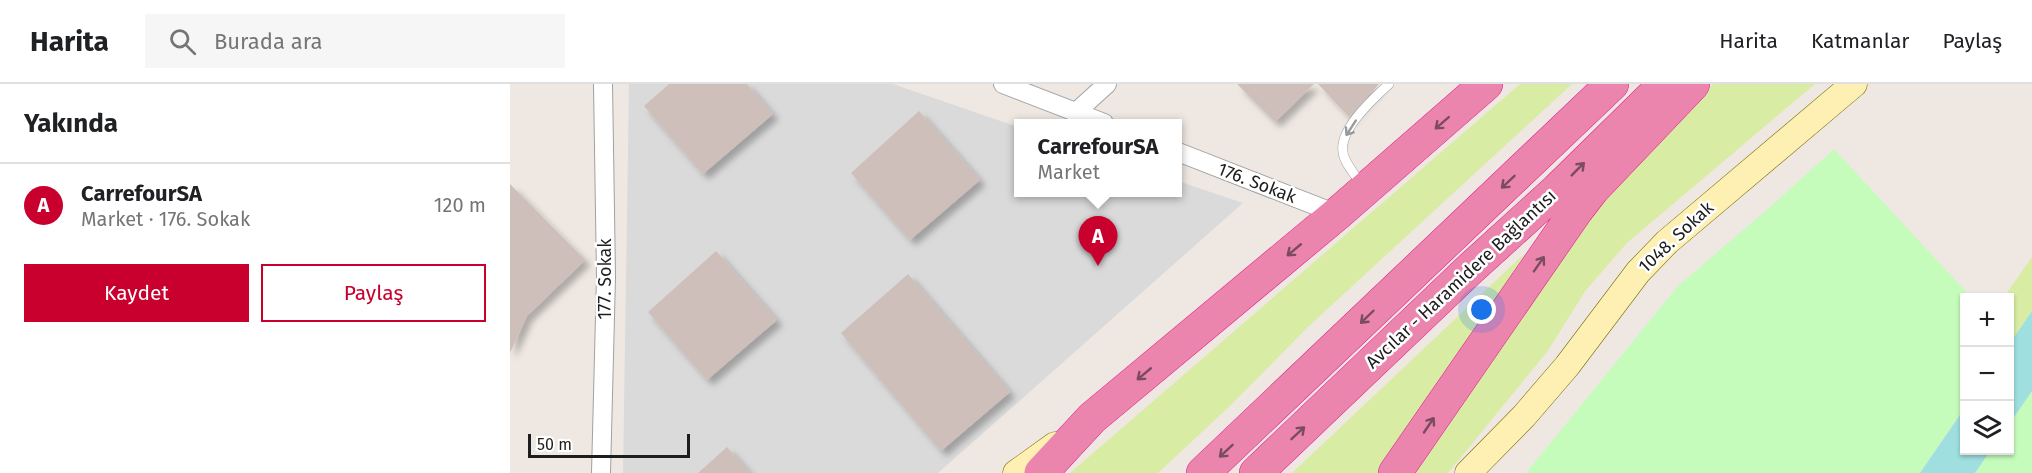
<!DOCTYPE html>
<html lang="tr">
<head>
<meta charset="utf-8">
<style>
  :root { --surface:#fff; --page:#f6f6f6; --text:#202124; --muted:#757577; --line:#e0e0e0; --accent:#c9002d }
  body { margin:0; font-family:"Fira Sans",sans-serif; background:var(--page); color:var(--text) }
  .controls { position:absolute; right:18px; bottom:18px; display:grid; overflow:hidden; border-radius:0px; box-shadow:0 2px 4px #0004 }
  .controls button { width:54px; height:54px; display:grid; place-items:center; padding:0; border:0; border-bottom:2px solid var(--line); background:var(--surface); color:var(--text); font:30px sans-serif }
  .scale { position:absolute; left:18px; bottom:15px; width:162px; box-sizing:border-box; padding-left:6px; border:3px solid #1d1d1d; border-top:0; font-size:16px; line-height:21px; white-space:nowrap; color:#1d1d1d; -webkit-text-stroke:4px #fff; paint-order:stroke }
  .you { position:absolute; left:972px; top:226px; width:21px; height:21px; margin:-15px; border:4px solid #fff; border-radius:50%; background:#1a73e8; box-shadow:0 0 0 9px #1a73e833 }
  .badge { display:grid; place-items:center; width:39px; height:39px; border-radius:50%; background:var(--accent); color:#fff; font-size:20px; font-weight:700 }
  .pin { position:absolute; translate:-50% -50px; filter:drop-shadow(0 2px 3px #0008) }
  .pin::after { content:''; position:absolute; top:32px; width:21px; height:18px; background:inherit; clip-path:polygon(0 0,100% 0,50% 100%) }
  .popup { position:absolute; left:504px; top:35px; width:168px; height:78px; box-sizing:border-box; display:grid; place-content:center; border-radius:0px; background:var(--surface); filter:drop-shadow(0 2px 4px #0005); font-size:20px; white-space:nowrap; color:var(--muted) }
  .popup b { font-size:22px; color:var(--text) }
  .popup::after { content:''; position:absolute; left:50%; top:100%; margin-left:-12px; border:12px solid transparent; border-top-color:var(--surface) }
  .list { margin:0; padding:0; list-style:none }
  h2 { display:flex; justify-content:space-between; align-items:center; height:78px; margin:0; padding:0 24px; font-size:26px }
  h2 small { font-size:20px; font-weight:400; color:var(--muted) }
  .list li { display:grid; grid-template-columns:39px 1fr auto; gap:18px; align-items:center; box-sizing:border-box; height:84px; padding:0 24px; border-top:2px solid var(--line) }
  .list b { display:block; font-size:22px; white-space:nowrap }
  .list p { margin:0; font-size:20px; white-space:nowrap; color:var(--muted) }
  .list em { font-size:20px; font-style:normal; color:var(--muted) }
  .actions { display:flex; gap:12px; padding:18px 24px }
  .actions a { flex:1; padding:14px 0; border:2px solid var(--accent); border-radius:0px; text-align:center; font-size:21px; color:var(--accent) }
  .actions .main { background:var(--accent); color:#fff }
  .icon { flex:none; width:33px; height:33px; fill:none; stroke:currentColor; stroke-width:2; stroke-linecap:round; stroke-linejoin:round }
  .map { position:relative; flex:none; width:1522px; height:389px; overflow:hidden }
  header { display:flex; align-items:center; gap:36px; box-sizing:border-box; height:84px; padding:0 30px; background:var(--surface); border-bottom:2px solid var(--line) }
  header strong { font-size:28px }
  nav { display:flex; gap:33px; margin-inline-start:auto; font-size:21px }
  .search { width:420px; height:54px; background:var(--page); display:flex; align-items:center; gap:15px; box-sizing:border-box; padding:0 21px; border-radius:0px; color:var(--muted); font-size:22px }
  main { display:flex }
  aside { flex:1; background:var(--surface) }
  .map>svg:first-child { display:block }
  .residential { fill:#dbdada }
  .grass { fill:#d8eca4 }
  .park { fill:#c5fcbb }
  .water { fill:#9fdfdf }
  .building { fill:#cfbfbb; filter:url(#shadow) }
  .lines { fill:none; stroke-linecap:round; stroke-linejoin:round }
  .lane-casing { stroke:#a1a1a1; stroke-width:10 }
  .street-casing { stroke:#a1a1a1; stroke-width:20 }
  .secondary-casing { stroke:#776a00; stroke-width:27 }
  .highway-casing { stroke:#e11b8a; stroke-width:34 }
  .lane { stroke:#fff; stroke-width:9 }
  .street { stroke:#fff; stroke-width:18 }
  .secondary { stroke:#fdf0b2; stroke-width:26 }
  .highway { stroke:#eb85ae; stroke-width:33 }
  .oneway { stroke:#7a4c5e }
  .oneway2 { stroke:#999 }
  .labels { text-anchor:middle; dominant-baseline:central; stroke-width:5; stroke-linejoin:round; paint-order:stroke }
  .street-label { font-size:18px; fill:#1d1d1d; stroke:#fff }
</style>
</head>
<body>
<header>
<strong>Harita</strong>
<div class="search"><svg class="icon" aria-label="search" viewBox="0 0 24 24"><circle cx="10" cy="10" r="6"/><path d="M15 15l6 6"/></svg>Burada ara</div>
<nav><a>Harita</a><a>Katmanlar</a><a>Paylaş</a></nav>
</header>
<main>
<aside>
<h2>Yakında<small></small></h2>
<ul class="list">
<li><span class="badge">A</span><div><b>CarrefourSA</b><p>Market · 176. Sokak</p></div><em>120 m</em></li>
</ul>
<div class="actions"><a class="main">Kaydet</a><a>Paylaş</a></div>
</aside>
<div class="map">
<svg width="1522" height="389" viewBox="0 0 1522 389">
  <defs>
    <filter id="shadow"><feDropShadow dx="5.5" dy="5.5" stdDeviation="3" flood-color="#0004"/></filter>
  </defs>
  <rect width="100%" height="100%" fill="#efe8e2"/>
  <path class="residential" d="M119,0h264l125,43v65h160v-11l65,22 -305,270h-315z"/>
  <path class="grass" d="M1010,0h52l-263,242 -77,78 -74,69h-88z
    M1203,0h102l-188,159 -41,47 -39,62 -99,121h-36l170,-255 89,-94z
    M1015,169l-51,85 -95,135h-87z
    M1522,173v54l-20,29 -2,-2v-41h-6z"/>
  <path class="park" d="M1324,65l137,148h-7v112l-44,64h-394l152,-187 92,-79z
    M1522,307v82h-57l15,-22 20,-1v-27z"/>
  <path class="water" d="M1522,227v80l-22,32v-80z
    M1454,325v41l26,1 -15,22h-55z"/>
  <path class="building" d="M159,0h78l26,30 -70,60 -59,-68z
    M727,0h77l-39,38z
    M808,0h61l-30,33z
    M409,27l61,69 -70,60 -59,-67z
    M0,100l75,76 -58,56 -17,37z
    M206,167l61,69 -70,60 -59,-68z
    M398,190l102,118 -69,59 -100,-118z
    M217,363l23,26h-52z"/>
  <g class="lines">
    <defs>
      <path id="lane" d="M852,101c-6,-9 -18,-22 -19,-33 -4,-23 30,-53 46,-68"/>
      <path id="street" d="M493,0l101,39
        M565,29l32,-29
        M668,68l159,62
        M91,389l5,-196 -3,-193"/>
      <path id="secondary" d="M506,389l39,-28
        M958,389l56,-57 43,-50 71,-94 29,-30 187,-158"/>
      <path id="highway" d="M531,389l51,-55 245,-204 149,-130
        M693,389l409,-389
        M746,389l214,-204 87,-79 108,-106
        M885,389l181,-262 17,-22 100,-105"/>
    </defs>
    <use href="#lane" class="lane-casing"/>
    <use href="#street" class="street-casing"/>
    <use href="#secondary" class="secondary-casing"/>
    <use href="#highway" class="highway-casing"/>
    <use href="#lane" class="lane"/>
    <use href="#street" class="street"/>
    <use href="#secondary" class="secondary"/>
    <use href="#highway" class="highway"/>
  </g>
  <defs><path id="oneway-shaft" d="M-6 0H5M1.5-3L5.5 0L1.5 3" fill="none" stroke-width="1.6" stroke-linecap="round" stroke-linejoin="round" transform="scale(1.5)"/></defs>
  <g class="oneway">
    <use href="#oneway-shaft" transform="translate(932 39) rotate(139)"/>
    <use href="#oneway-shaft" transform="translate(1068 85) rotate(-45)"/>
    <use href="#oneway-shaft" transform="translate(998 98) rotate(137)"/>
    <use href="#oneway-shaft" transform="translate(784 166) rotate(140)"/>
    <use href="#oneway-shaft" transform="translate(1029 180) rotate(-55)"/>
    <use href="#oneway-shaft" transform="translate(857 233) rotate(136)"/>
    <use href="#oneway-shaft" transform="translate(634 290) rotate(140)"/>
    <use href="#oneway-shaft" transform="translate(919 341) rotate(-56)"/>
    <use href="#oneway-shaft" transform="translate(788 349) rotate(-43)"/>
    <use href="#oneway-shaft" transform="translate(716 367) rotate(137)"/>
  </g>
  <use class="oneway2" href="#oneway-shaft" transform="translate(841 44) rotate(123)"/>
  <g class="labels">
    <g class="street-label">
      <text transform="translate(747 99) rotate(21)">176. Sokak</text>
      <text transform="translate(1166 153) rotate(-43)">1048. Sokak</text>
      <text transform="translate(95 195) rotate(-90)">177. Sokak</text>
      <text transform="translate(951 195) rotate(-43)">Avcılar - Haramidere Bağlantısı</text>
    </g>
  </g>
</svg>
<div class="controls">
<button>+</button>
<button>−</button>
<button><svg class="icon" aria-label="layers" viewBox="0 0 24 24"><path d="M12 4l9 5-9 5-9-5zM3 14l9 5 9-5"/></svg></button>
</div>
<div class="scale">50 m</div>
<div class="you"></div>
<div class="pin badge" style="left:588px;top:182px">A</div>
<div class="popup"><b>CarrefourSA</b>Market</div>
</div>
</main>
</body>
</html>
